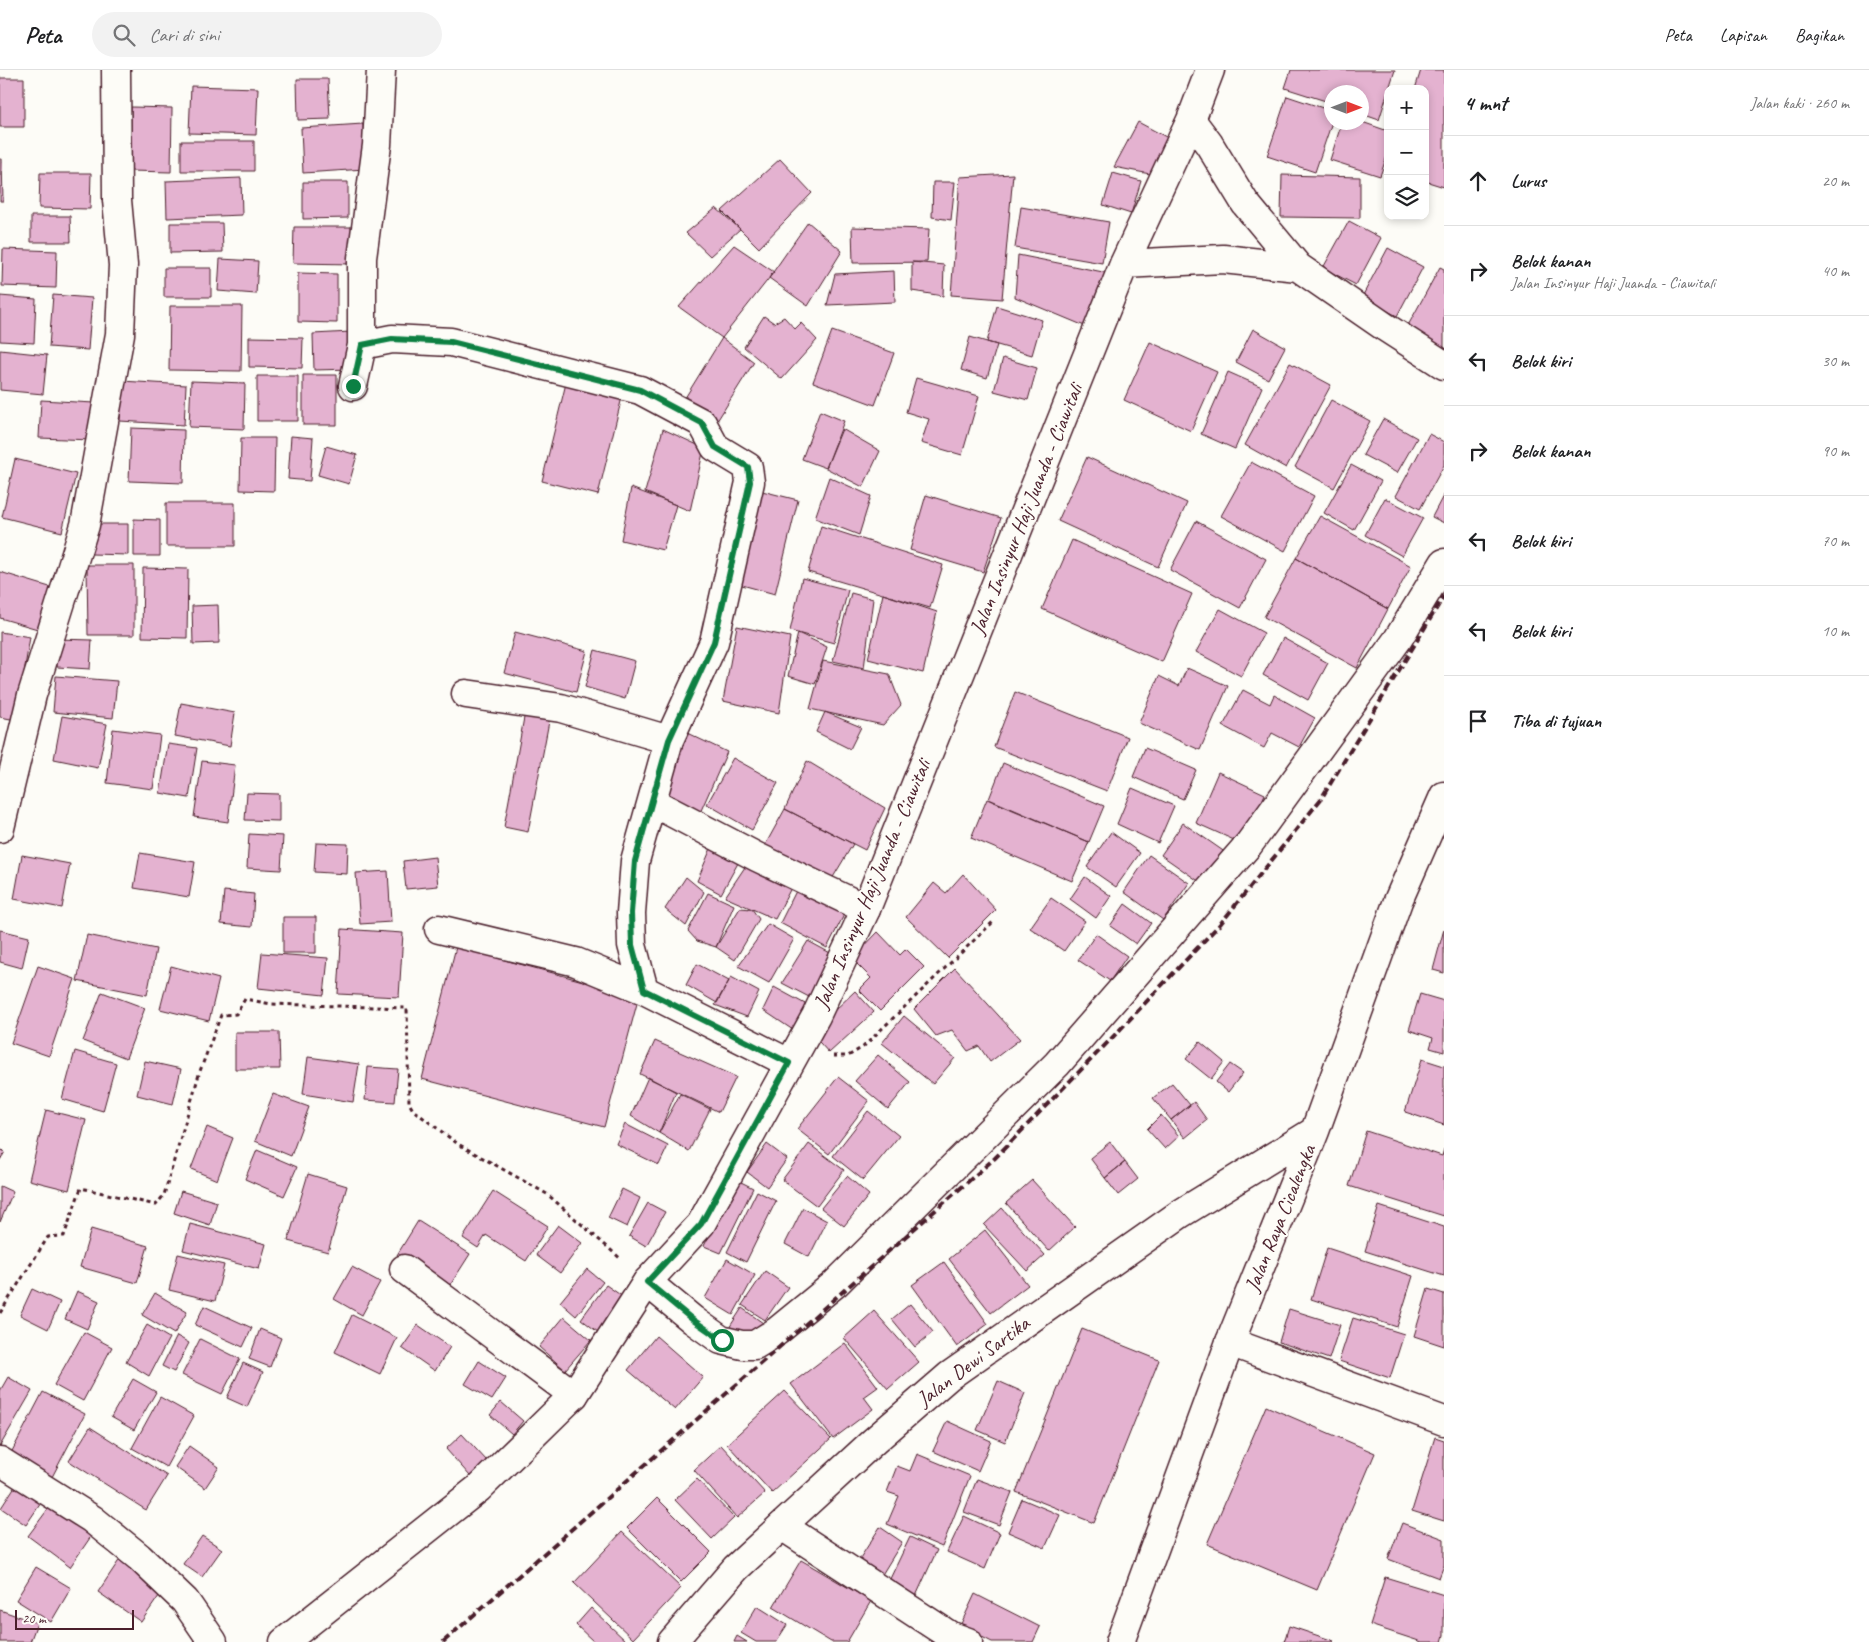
<!DOCTYPE html>
<html lang="id">
<head>
<meta charset="utf-8">
<style>
  :root { --surface:#fff; --page:#f2f2f2; --text:#202124; --muted:#757577; --line:#e0e0e0 }
  body { margin:0; font-family:Caveat,sans-serif; background:var(--page); color:var(--text) }
  .controls { position:absolute; right:15px; top:15px; display:grid; overflow:hidden; border-radius:10px; box-shadow:0 2px 8px #0003 }
  .controls button { width:45px; height:45px; display:grid; place-items:center; padding:0; border:0; border-bottom:1px solid var(--line); background:var(--surface); color:var(--text); font:25px sans-serif }
  .compass { position:absolute; left:1324px; top:15px; width:45px; height:45px; border-radius:50%; background:var(--surface); box-shadow:0 2px 8px #0003; rotate:90deg }
  .scale { position:absolute; left:15px; bottom:12px; width:119px; box-sizing:border-box; padding-left:5px; border:2px solid #4a1f2b; border-top:0; font-size:14px; line-height:18px; white-space:nowrap; color:#4a1f2b; -webkit-text-stroke:4px #fdfcf7; paint-order:stroke }
  .stop { position:absolute; width:15px; height:15px; margin:-11px; border:4px solid #0b8043; border-radius:50%; background:#fff }
  .stop.end { background:#0b8043; border-color:#fff; box-shadow:0 1px 5px #0008 }
  .list { margin:0; padding:0; list-style:none }
  h2 { display:flex; justify-content:space-between; align-items:center; height:65px; margin:0; padding:0 20px; font-size:21px }
  h2 small { font-size:16px; font-weight:400; color:var(--muted) }
  .list li { display:grid; grid-template-columns:32px 1fr auto; gap:15px; align-items:center; box-sizing:border-box; height:90px; padding:0 20px; border-top:1px solid var(--line) }
  .list b { display:block; font-size:19px; white-space:nowrap }
  .list p { margin:0; font-size:16px; white-space:nowrap; color:var(--muted) }
  .list em { font-size:16px; font-style:normal; color:var(--muted) }
  .icon { flex:none; width:28px; height:28px; fill:none; stroke:currentColor; stroke-width:2; stroke-linecap:round; stroke-linejoin:round }
  .map { position:relative; flex:none; width:1444px; height:1572px; overflow:hidden }
  header { display:flex; align-items:center; gap:30px; box-sizing:border-box; height:70px; padding:0 25px; background:var(--surface); border-bottom:1px solid var(--line) }
  header strong { font-size:24px }
  nav { display:flex; gap:28px; margin-inline-start:auto; font-size:18px }
  .search { width:350px; height:45px; background:var(--page); display:flex; align-items:center; gap:12px; box-sizing:border-box; padding:0 18px; border-radius:28px; color:var(--muted); font-size:19px }
  main { display:flex }
  aside { flex:1; background:var(--surface) }
  .map>svg:first-child { display:block }
  .building { fill:#e4b2d0; stroke:#4a1f2b }
  .lines { fill:none; stroke-linecap:round; stroke-linejoin:round }
  .street-casing { stroke:#4a1f2b; stroke-width:31 }
  .secondary-casing { stroke:#4a1f2b; stroke-width:31 }
  .path { stroke:#4a1f2b; stroke-width:3; stroke-dasharray:4 4; stroke-linecap:butt }
  .street { stroke:#fdfcf7; stroke-width:28 }
  .secondary { stroke:#fdfcf7; stroke-width:28 }
  .rail { stroke:#4a1f2b; stroke-width:4; stroke-dasharray:8 4; stroke-linecap:butt }
  .route { stroke:#0b8043; stroke-width:6 }
  .labels { text-anchor:middle; dominant-baseline:central; stroke-width:4; stroke-linejoin:round; paint-order:stroke }
  .street-label { font-size:21px; fill:#4a1f2b; stroke:#fdfcf7 }
</style>
</head>
<body>
<header>
<strong>Peta</strong>
<div class="search"><svg class="icon" aria-label="search" viewBox="0 0 24 24"><circle cx="10" cy="10" r="6"/><path d="M15 15l6 6"/></svg>Cari di sini</div>
<nav><a>Peta</a><a>Lapisan</a><a>Bagikan</a></nav>
</header>
<main>
<div class="map">
<svg width="1444" height="1572" viewBox="0 0 1444 1572">
  <rect width="100%" height="100%" fill="#fdfcf7"/>
  <filter id="ink" filterUnits="userSpaceOnUse"><feTurbulence type="fractalNoise" baseFrequency=".02" numOctaves="2"/><feDisplacementMap in="SourceGraphic" scale="10" xChannelSelector="R" yChannelSelector="G"/><feConvolveMatrix kernelMatrix="1 2 1 2 8 2 1 2 1" color-interpolation-filters="sRGB"/></filter>
  <g filter="url(#ink)">
    <path class="building" d="M1291,0h104l-16,50 -17,-6v-22h-30v11l-47,-15z
      M1421,0h23v117l-19,-6v-92h-10z
      M0,8h24v49h-24z
      M297,9h31l2,40 -32,1z
      M191,16l67,2 -2,47 -67,-2z
      M1287,26l45,15v11l-17,50 -48,-16z
      M131,37l41,1 -1,64 -41,-1z
      M1138,52l30,16 -18,36 -36,-7z
      M1342,52h20l26,9v22l-8,23 -50,-16z
      M363,54l2,45 -62,4 -2,-45z
      M181,71h73v30h-73z
      M0,89h2l1,42h-3z
      M780,89l32,34 -53,55 -37,-37z
      M40,103h51l-1,36 -51,-1z
      M1113,103l28,8 -10,33 -28,-9z
      M1013,104l-11,125 -51,-4 9,-118z
      M1282,105l78,2v41l-79,-1z
      M241,108l1,37 -75,3 -1,-37z
      M303,112h45v36l-45,1z
      M933,112h22l-4,38 -19,-3z
      M1021,137l88,15 -7,41 -87,-15z
      M716,138l24,21 -30,27 -24,-23z
      M31,146h39l1,26h-40z
      M1349,151l32,17 -25,47 -33,-17z
      M808,152l34,29 -34,55 -39,-28z
      M170,153h52l1,29 -53,1z
      M294,157h60v37l-61,-1z
      M852,157l77,2 -2,33 -74,1z
      M734,175l40,27 -52,66 -43,-31z
      M1388,178l35,19 -26,49 -35,-19z
      M3,179l54,2 -1,37 -54,-2z
      M1018,185l95,19 -26,53 -72,-30z
      M220,189l38,2 -2,33 -38,-3z
      M912,192l32,3 -1,31 -31,-5z
      M1440,197l4,2v82l-39,-20z
      M164,198h47v29h-47z
      M894,201l1,31 -68,3 8,-31z
      M298,203l39,1v49l-39,-1z
      M53,225l39,3 -4,52 -39,-3z
      M0,226l36,3 -2,44 -34,-2z
      M170,236h72l-1,65 -72,-1z
      M997,236l45,14 -10,35 -45,-13z
      M764,246l10,7 10,-6 11,12 6,-6 16,17 -35,39 -38,-32z
      M1253,259l32,18 -17,32 -32,-17z
      M832,261l62,22 -19,52 -62,-23z
      M351,262l1,37 -38,1 -1,-36z
      M249,267l54,1 -1,30 -53,-1z
      M970,267l27,8 -10,33 -26,-8z
      M722,268l32,24 -37,59 -37,-15z
      M1150,272l67,30 -26,59 -67,-31z
      M0,280l47,5 -4,39 -43,-4z
      M1003,288l34,10 -9,32 -34,-9z
      M1290,293l41,22 -45,83 -41,-23z
      M1228,302l34,15 -27,62 -34,-15z
      M303,305h34v50h-34z
      M257,306h41v45h-41z
      M916,308l63,18 -17,59 -41,-12 8,-24 -23,-7z
      M567,309l56,14 -25,102 -56,-14z
      M122,311l64,4 -2,40 -64,-4z
      M191,311l54,2 -1,46 -55,-2z
      M41,330l53,3 -2,37 -53,-2z
      M1331,330l39,21 -36,67 -39,-21z
      M820,341l24,10 -18,47 -24,-9z
      M1383,349l34,19 -20,35 -34,-18z
      M131,358l53,2 -1,53 -54,-2z
      M663,359l41,19 -14,63 -45,-19z
      M842,359l38,22 -17,36 -37,-19z
      M1429,364l15,8v23l-24,44 -24,-13z
      M291,366l22,2 -3,43 -22,-2z
      M241,368h34l-1,53 -34,-1z
      M326,376l31,9 -8,29 -31,-9z
      M1087,387l100,46 -29,64 -100,-46z
      M15,389l61,15 -14,58 -60,-15z
      M1251,392l63,34 -29,55 -64,-35z
      M1351,395l30,16 -27,49 -30,-17z
      M829,407l42,19 -12,39 -44,-17z
      M631,418l45,17 -13,45 -42,-10z
      M754,419l44,11 -23,94 -44,-12z
      M1444,424v29l-12,-6z
      M926,425l75,23 -18,54 -73,-22z
      M1385,428l38,20 -21,38 -37,-21z
      M166,433h69v43h-69z
      M1320,446l91,50 -23,43 -92,-51z
      M134,449l26,1v36h-26z
      M1196,451l70,38 -26,49 -70,-38z
      M92,454h36v31l-37,-1z
      M821,456l122,39 -13,43 -122,-36z
      M1072,470l120,54 -30,68 -120,-53z
      M1296,488l92,51 -31,59 -93,-51z
      M87,495h47v70h-46z
      M143,498l45,1 -1,69 -45,-1z
      M0,502l53,16 -12,42 -41,-12z
      M802,508l46,12 -14,53 -44,-12z
      M851,523l22,6 -9,69 -31,-7z
      M883,524l54,18 -14,61 -55,-14z
      M218,535l1,38 -26,1 -1,-38z
      M1220,539l44,24 -23,43 -45,-24z
      M737,556l53,11 -11,76 -56,-12z
      M0,562l30,5 -14,83 -16,-3z
      M515,562l72,19 -11,41 -72,-19z
      M798,563l29,14 -12,37 -27,-8z
      M1283,568l45,25 -20,37 -45,-25z
      M58,569l34,1 -2,29 -33,-2z
      M595,580l40,11 -10,38 -40,-12z
      M823,591l66,13 12,31 -18,20 -73,-16z
      M1187,598l41,18 -28,64 -61,-27 20,-47 20,10z
      M56,606l61,5 -4,37 -60,-6z
      M1243,620l27,14 4,-9 41,23 -16,29 -27,-14 -8,15 -41,-22z
      M1015,622l113,45 -21,54 -113,-44z
      M181,633l54,10 -5,33 -55,-10z
      M525,642l25,4 -22,116 -24,-5z
      M825,642l36,15 -11,22 -34,-17z
      M62,646l45,8 -9,44 -44,-9z
      M113,659l47,6 -7,54 -46,-6z
      M687,663l40,19 -28,63 -41,-19z
      M168,674l29,4 -8,50 -29,-5z
      M1145,678l51,22 -13,29 -50,-22z
      M733,688l45,25 -26,47 -45,-26z
      M202,691l33,4 -7,57 -34,-5z
      M807,691l78,47 -20,42 -80,-41z
      M1003,693l101,43 -15,36 -100,-43z
      M1218,702l47,22 -22,50 -47,-21z
      M1132,718l42,18 -16,37 -41,-19z
      M247,723l32,1v27l-34,-1z
      M987,729l102,43 -17,39 -101,-43z
      M785,739l68,35 -24,40 -66,-35z
      M1183,753l46,32 -22,32 -46,-32z
      M1111,762l29,21 -24,34 -29,-20z
      M249,764l34,2 -2,34 -34,-2z
      M715,769l28,15 -22,40 -24,-13z
      M316,773l32,1 -1,30 -33,-2z
      M140,783l55,9 -6,35 -55,-9z
      M22,785l48,9 -8,44 -48,-9z
      M1149,785l40,28 -26,37 -39,-28z
      M435,787l3,29 -32,3 -3,-28z
      M749,791l44,23 -18,35 -50,-22z
      M388,801l3,51 -31,2 -4,-51z
      M963,804l33,36 -48,48 -42,-41 28,-34 12,10z
      M686,807l18,15 -18,34 -21,-17z
      M1085,807l26,19 -15,22 -26,-19z
      M800,813l47,26 -20,39 -47,-25z
      M224,821l30,3 -2,33 -31,-3z
      M708,823l26,12 -18,42 -19,-6 -9,-10z
      M1051,828l34,23 -21,30 -34,-23z
      M1125,834l26,19 -15,21 -26,-18z
      M740,838l12,1 7,10 -24,41 -19,-13z
      M283,847h33v36h-33z
      M768,854l26,15 -25,44 -31,-17z
      M342,859l61,4 -4,64 -61,-3z
      M1444,859v44l-11,-3z
      M0,860l29,7 -7,31 -22,-6z
      M878,862l22,23 6,-6 18,18 -44,44 -21,-21 12,-12 -19,-19z
      M1096,864l31,22 -17,25 -32,-21z
      M87,865l69,14 -9,46 -70,-14z
      M808,871l26,14 -25,42 -27,-14z
      M456,877l183,49 -35,131 -182,-48z
      M262,883l66,5 -4,37 -66,-7z
      M697,894l32,17 -12,22 -31,-18z
      M38,896l37,13 -26,77 -38,-13z
      M171,896l48,13 -10,42 -49,-12z
      M955,898l65,71 -30,23 -11,-16 -11,5 -16,-21 -16,6 -22,-27z
      M731,907l28,15 -12,25 -32,-12z
      M774,917l33,18 -14,25 -30,-20z
      M855,921l19,21 -45,41 -18,-20z
      M102,922l43,16 -19,50 -43,-17z
      M1420,924l24,7v51l-14,-4 3,-10 -24,-8z
      M904,946l51,42 -22,26 -51,-41z
      M235,962h44l1,37h-45z
      M655,971l81,36 -17,35 -79,-38z
      M1200,972l24,20 -13,17 -25,-20z
      M75,981l41,12 -13,48 -41,-12z
      M878,985l32,27 -22,27 -33,-28z
      M308,987l51,7 -6,38 -50,-8z
      M1422,989l22,7v59l-39,-13z
      M145,991l36,8 -8,35 -36,-9z
      M1230,994l13,9 -15,19 -12,-10z
      M368,997l30,2 -3,33 -30,-2z
      M648,1007l28,15 -17,41 -28,-17z
      M838,1007l31,24 -40,53 -32,-25z
      M1172,1013l18,22 -19,15 -18,-22z
      M273,1024l36,13 -18,49 -36,-15z
      M680,1024l30,15 -21,42 -30,-18z
      M1194,1032l13,18 -22,18 -14,-18z
      M46,1040l40,10 -17,70 -40,-10z
      M868,1041l31,25 -36,44 -30,-24z
      M1161,1045l18,21 -14,13 -18,-20z
      M625,1054l43,22 -9,19 -43,-21z
      M207,1057l26,11 -16,42 -26,-11z
      M1366,1061l76,25 2,-7v67l-95,-30z
      M1110,1072l15,20 -20,16 -15,-20z
      M767,1074l20,15 -20,28 -20,-15z
      M809,1074l35,26 -27,36 -35,-26z
      M0,1079l5,3 -5,8z
      M257,1080l40,17 -13,29 -39,-17z
      M1125,1092l13,17 -20,16 -13,-17z
      M308,1104l39,12 -19,66 -40,-11z
      M847,1106l22,19 -25,31 -23,-18z
      M737,1110l16,8 -32,65 -17,-7z
      M1032,1110l43,47 -26,24 -43,-48z
      M0,1116l13,6 -13,30z
      M622,1119l18,9 -13,29 -19,-9z
      M181,1121l36,11 -7,23 -36,-12z
      M493,1121l55,35 -22,35 -40,-26 -8,13 -15,-10z
      M757,1121l19,10 -30,61 -19,-10z
      M648,1133l17,9 -19,34 -17,-10z
      M1379,1136l65,21v49l-79,-25z
      M803,1138l24,13 -18,36 -24,-13z
      M1002,1138l43,47 -18,16 -43,-46z
      M418,1151l52,33 -21,33 -52,-32z
      M190,1154l76,20 -7,25 -76,-19z
      M558,1155l24,18 -22,30 -24,-18z
      M91,1159l57,17 -11,37 -57,-16z
      M985,1160l43,55 -37,28 -42,-54z
      M1327,1178l86,28 -16,51 -86,-28z
      M178,1184l46,11 -9,36 -46,-11z
      M727,1189l28,16 -22,40 -28,-17z
      M944,1192l44,62 -31,23 -45,-62z
      M352,1197l28,15 -18,33 -28,-16z
      M587,1199l16,13 -27,34 -16,-14z
      M765,1201l23,16 -23,33 -23,-15z
      M606,1215l23,16 -26,35 -22,-17z
      M32,1219l28,13 -12,27 -28,-14z
      M1428,1219l16,5v52l-30,-10z
      M77,1221l22,10 -12,28 -22,-10z
      M155,1223l32,19 -13,22 -32,-19z
      M910,1234l23,28 -18,15 -23,-28z
      M204,1236l48,22 -9,19 -48,-22z
      M742,1238l21,15 -13,19 -21,-14z
      M1289,1239l51,16 -11,34 -50,-17z
      M874,1241l45,51 -31,27 -44,-51z
      M352,1245l45,23 -17,36 -45,-22z
      M564,1247l27,23 -26,30 -26,-23z
      M1353,1248l51,16 -14,44 -51,-17z
      M147,1255l22,13 -20,38 -23,-14z
      M418,1255l32,22 -15,24 -33,-23z
      M260,1259l21,9 -11,29 -21,-8z
      M1082,1259l77,31 -65,163 -78,-31z
      M84,1262l28,15 -29,54 -29,-16z
      M177,1266l12,7 -15,29 -12,-6z
      M656,1266l47,41 -28,33 -47,-40z
      M200,1269l40,20 -18,35 -40,-19z
      M845,1273l33,44 -14,10 9,12 -40,30 -42,-55z
      M479,1291l27,17 -14,22 -27,-16z
      M243,1293l20,9 -16,35 -20,-9z
      M8,1307l24,14 -32,55v-55z
      M133,1309l23,13 -22,38 -23,-13z
      M998,1311l27,12 -20,49 -28,-12z
      M785,1321l46,48 -59,54 -45,-49z
      M43,1322l42,22 -33,63 -42,-22z
      M160,1327l34,19 -28,51 -34,-19z
      M501,1332l22,19 -11,13 -22,-19z
      M1266,1336l109,47 -58,137 -110,-46z
      M947,1351l44,20 -13,30 -45,-20z
      M90,1357l77,49 -21,34 -77,-49z
      M462,1364l25,27 -17,15 -24,-27z
      M1435,1367l9,3v81l-32,-10z
      M721,1375l44,48 -28,25 -43,-48z
      M189,1376l30,21 -14,21 -30,-21z
      M917,1384l53,22 -28,71 -55,-23 12,-28 -12,-4 10,-26 13,5z
      M697,1409l37,39 -22,21 -37,-39z
      M977,1409l35,13 -13,33 -35,-13z
      M19,1410l26,17 -19,28 -25,-17z
      M657,1428l54,54 -30,30 -54,-54z
      M1022,1429l38,16 -15,33 -37,-16z
      M51,1435l41,30 -22,32 -42,-31z
      M964,1446l36,17 -15,36 -38,-17z
      M1402,1453l42,16v26l-5,13 -51,-19z
      M880,1457l22,15 -24,39 -23,-15z
      M622,1462l59,56 -48,51 -59,-56z
      M202,1466l20,13 -20,28 -19,-13z
      M910,1467l27,13 -21,46 -28,-13z
      M122,1486l44,30 -25,36 -43,-30z
      M801,1490l70,41 -24,41h-16l-58,-35z
      M36,1497l35,21 -20,34 -35,-22z
      M1385,1507l59,18v40l-2,7h-20l-52,-17z
      M975,1524l65,33 -7,15h-41l-32,-16z
      M757,1536l30,19 -11,17h-20l-15,-9z
      M591,1538l36,34h-33l-18,-17z
      M0,1540l37,13 -7,19h-30z
      M1289,1556l45,15 -1,1h-49z
      M737,1566l10,6h-13z"/>
    <g class="lines">
      <defs>
        <path id="street" d="M362,275l30,-6 59,3 189,48 62,33 13,24 33,20 2,15 -36,160 -45,98 -34,121 -4,52 1,32 12,45
          M353,316l9,-41v-87l15,-113 4,-75
          M466,624l95,14 108,32
          M652,732l105,55 109,52
          M0,758l32,-133 53,-170 35,-191 3,-69 -6,-65 -1,-130
          M439,859l137,33 68,28 145,73
          M404,1199l170,126
          M647,1212l46,38 28,20 21,5h13l21,-13 60,-49 221,-219 192,-220 149,-205 46,-76
          M1230,1272l214,79
          M0,1391l92,58 47,38 46,44 28,41
          M782,1456l167,109 19,7"/>
        <path id="secondary" d="M1191,50l18,24 36,59 53,64 87,60 59,38
          M1124,194l99,-5 75,8
          M284,1572l195,-154 95,-93 73,-113 54,-58 115,-208 50,-107 258,-645 67,-144 19,-50
          M672,1572l64,-74 138,-127 75,-65 231,-162 135,-83
          M1120,1572l110,-300 85,-211 83,-230 46,-105"/>
      </defs>
      <use href="#street" class="street-casing"/>
      <use href="#secondary" class="secondary-casing"/>
      <path class="path" d="M833,986h15l15,-9 130,-125
        M0,1243l48,-76 16,-1 17,-48 75,17 8,-10 36,-124 21,-56 15,-1 9,-15 26,5 136,4 2,95 4,7 45,34 89,50 74,65"/>
      <use href="#street" class="street"/>
      <use href="#secondary" class="secondary"/>
      <path class="rail" d="M443,1572l552,-484 116,-119 110,-116 100,-124 123,-203"/>
    </g>
  </g>
  <g class="lines" filter="url(#ink)">
    <path class="route" d="M353,316l9,-41 30,-6 59,3 189,48 62,33 13,24 33,20 2,15 -36,160 -45,98 -34,121 -4,52 1,32 12,45 145,73 -88,161 -54,58 46,38 29,20"/>
  </g>
  <g class="labels">
    <g class="street-label">
      <text transform="translate(1026 439) rotate(-68)">Jalan Insinyur Haji Juanda - Ciawitali</text>
      <text transform="translate(872 814) rotate(-67)">Jalan Insinyur Haji Juanda - Ciawitali</text>
      <text transform="translate(1280 1148) rotate(-68)">Jalan Raya Cicalengka</text>
      <text transform="translate(973 1291) rotate(-37)">Jalan Dewi Sartika</text>
    </g>
  </g>
</svg>
<div class="controls">
<button>+</button>
<button>−</button>
<button><svg class="icon" aria-label="layers" viewBox="0 0 24 24"><path d="M12 4l9 5-9 5-9-5zM3 14l9 5 9-5"/></svg></button>
</div>
<svg class="compass" viewBox="-18 -18 36 36"><path d="M0-13l5 13h-10z" fill="#e53935"/><path d="M0 13l5-13h-10z" fill="#757577"/></svg>
<div class="scale">20 m</div>
<div class="stop" style="left:722px;top:1270px"></div>
<div class="stop end" style="left:353px;top:316px"></div>
</div>
<aside>
<h2>4 mnt<small>Jalan kaki · 260 m</small></h2>
<ul class="list">
<li><svg class="icon" aria-label="ahead" viewBox="0 0 24 24"><path d="M12 20V5M6 11l6-6 6 6"/></svg><div><b>Lurus</b></div><em>20 m</em></li>
<li><svg class="icon" aria-label="right" viewBox="0 0 24 24"><path d="M7 20v-9h11M14 6l5 5-5 5"/></svg><div><b>Belok kanan</b><p>Jalan Insinyur Haji Juanda - Ciawitali</p></div><em>40 m</em></li>
<li><svg class="icon" aria-label="left" viewBox="0 0 24 24"><path d="M17 20v-9H6M10 6l-5 5 5 5"/></svg><div><b>Belok kiri</b></div><em>30 m</em></li>
<li><svg class="icon" aria-label="right" viewBox="0 0 24 24"><path d="M7 20v-9h11M14 6l5 5-5 5"/></svg><div><b>Belok kanan</b></div><em>90 m</em></li>
<li><svg class="icon" aria-label="left" viewBox="0 0 24 24"><path d="M17 20v-9H6M10 6l-5 5 5 5"/></svg><div><b>Belok kiri</b></div><em>70 m</em></li>
<li><svg class="icon" aria-label="left" viewBox="0 0 24 24"><path d="M17 20v-9H6M10 6l-5 5 5 5"/></svg><div><b>Belok kiri</b></div><em>10 m</em></li>
<li><svg class="icon" aria-label="arrive" viewBox="0 0 24 24"><path d="M6 21V4h12l-3 4 3 4H6"/></svg><div><b>Tiba di tujuan</b></div></li>
</ul>
</aside>
</main>
</body>
</html>
